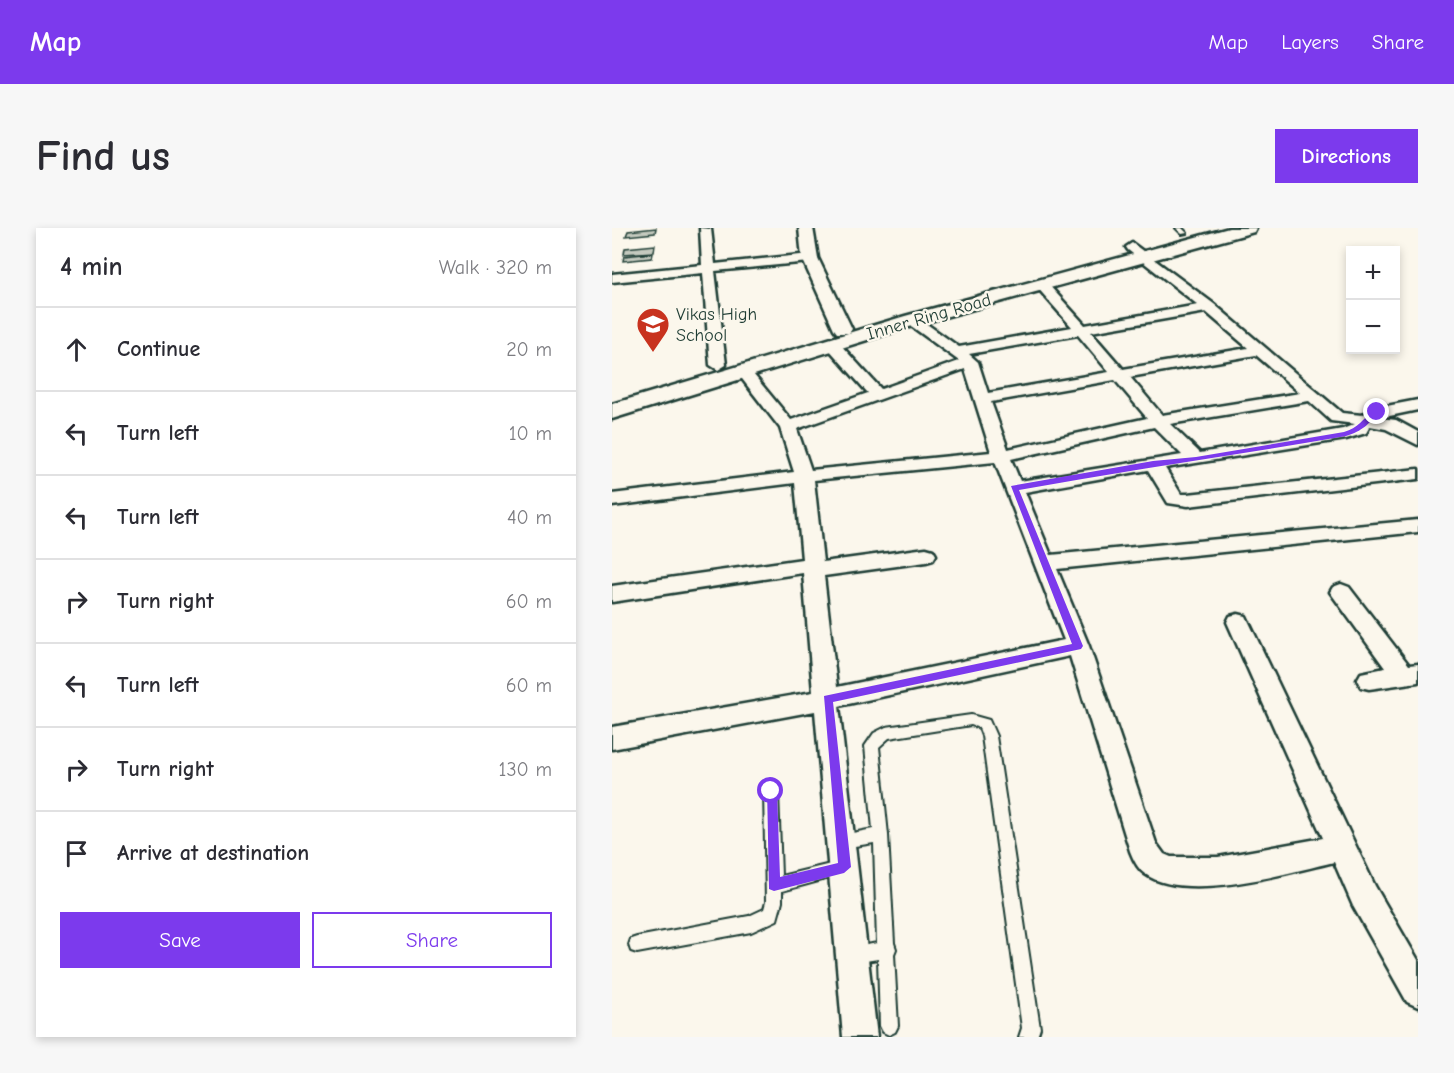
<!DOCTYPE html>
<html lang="en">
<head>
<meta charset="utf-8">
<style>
  :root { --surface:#fff; --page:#f7f7f7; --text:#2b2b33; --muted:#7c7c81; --line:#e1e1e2; --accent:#7c3aed }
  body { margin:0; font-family:"Comic Neue",sans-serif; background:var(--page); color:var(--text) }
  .controls { position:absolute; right:18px; top:18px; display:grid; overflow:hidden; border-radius:0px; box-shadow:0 3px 9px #0003 }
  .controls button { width:54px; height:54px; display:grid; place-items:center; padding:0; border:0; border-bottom:2px solid var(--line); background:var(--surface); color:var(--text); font:30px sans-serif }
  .stop { position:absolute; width:18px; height:18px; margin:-14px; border:4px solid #7c3aed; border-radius:50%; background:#fff }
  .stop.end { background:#7c3aed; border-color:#fff; box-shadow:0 2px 6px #0008 }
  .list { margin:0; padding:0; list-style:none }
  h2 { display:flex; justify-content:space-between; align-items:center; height:78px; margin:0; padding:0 24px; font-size:26px }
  h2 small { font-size:20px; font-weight:400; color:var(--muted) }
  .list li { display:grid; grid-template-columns:39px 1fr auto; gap:18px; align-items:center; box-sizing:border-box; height:84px; padding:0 24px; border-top:2px solid var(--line) }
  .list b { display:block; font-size:22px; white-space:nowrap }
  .list em { font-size:20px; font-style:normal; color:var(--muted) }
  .actions { display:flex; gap:12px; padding:18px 24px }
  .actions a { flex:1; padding:14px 0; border:2px solid var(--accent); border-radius:0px; text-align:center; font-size:21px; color:var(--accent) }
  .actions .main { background:var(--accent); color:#fff }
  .icon { flex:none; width:33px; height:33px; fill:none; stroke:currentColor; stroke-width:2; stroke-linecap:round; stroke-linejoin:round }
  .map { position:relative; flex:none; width:806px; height:809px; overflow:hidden; border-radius:0px }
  header { display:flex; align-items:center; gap:36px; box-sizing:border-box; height:84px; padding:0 30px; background:var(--accent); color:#fff }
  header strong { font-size:28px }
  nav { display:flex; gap:33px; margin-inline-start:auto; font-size:21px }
  .intro { display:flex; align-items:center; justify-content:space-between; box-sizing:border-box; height:144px; padding:0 36px }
  h1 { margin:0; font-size:42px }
  .button { padding:15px 27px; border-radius:0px; background:var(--accent); color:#fff; font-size:21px; font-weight:700 }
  main { display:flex; gap:36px; padding:0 36px }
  aside { flex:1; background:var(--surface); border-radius:0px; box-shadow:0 3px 9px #0003 }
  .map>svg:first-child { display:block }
  .building { fill:#c4c9be; stroke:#1f3d34; stroke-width:1.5 }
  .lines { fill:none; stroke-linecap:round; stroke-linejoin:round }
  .service-casing { stroke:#1f3d34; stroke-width:4 }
  .minor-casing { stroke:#1f3d34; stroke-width:5 }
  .tertiary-casing { stroke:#1f3d34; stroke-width:5 }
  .trunk-casing { stroke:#1f3d34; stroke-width:5 }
  .service { fill:#fbf7ec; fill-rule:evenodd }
  .minor { fill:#fbf7ec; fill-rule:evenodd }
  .tertiary { fill:#fbf7ec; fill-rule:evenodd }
  .trunk { fill:#fbf7ec; fill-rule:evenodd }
  .route { fill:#7c3aed }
  .labels { text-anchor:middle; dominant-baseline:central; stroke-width:5; stroke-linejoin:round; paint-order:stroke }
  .far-poi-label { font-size:18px; fill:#1f3d34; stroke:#fbf7ec; text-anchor:start }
  .far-street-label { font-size:18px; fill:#1f3d34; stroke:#fbf7ec }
</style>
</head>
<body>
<header>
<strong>Map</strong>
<nav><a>Map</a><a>Layers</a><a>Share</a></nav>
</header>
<div class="intro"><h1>Find us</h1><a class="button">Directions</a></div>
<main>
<aside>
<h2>4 min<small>Walk · 320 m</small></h2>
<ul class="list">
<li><svg class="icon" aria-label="ahead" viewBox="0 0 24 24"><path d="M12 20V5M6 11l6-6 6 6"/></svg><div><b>Continue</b></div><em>20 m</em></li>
<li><svg class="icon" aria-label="left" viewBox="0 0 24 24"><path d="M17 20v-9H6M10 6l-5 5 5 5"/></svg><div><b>Turn left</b></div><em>10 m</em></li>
<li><svg class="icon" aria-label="left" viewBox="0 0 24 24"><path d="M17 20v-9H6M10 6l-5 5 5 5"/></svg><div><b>Turn left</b></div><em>40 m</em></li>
<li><svg class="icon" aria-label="right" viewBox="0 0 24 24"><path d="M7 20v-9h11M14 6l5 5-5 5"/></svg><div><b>Turn right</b></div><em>60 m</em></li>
<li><svg class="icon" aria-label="left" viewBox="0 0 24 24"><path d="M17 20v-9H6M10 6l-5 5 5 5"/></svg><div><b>Turn left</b></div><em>60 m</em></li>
<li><svg class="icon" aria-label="right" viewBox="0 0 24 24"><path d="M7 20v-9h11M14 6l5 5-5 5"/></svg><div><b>Turn right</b></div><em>130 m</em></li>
<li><svg class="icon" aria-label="arrive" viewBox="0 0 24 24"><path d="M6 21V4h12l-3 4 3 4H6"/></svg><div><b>Arrive at destination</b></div></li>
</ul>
<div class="actions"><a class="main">Save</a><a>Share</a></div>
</aside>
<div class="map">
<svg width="806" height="809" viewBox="0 0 806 809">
  <rect width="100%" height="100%" fill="#fbf7ec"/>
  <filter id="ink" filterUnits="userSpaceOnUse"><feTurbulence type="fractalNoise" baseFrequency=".0167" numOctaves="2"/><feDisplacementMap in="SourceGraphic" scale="12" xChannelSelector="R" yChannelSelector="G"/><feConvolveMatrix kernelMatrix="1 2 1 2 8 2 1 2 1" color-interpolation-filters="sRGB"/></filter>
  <g filter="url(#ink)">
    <path class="building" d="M44,0l-1,5 -29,3 2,-5z
      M43,17l-1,7 -30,2 1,-6z
      M41,25l-1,5 -29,3 1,-5z"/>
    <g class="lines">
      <defs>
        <path id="service" d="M564,0h6l5,5 -5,1z
          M359,487l18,5 7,16 44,292 -3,9h-18l3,-9 -40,-292 -3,-8 -8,-3 -82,13 -10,9 9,88 6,108 2,6 -2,5 4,72 -3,6 -6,3 -6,-3 -3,-6 -2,-67 -25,4 -6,-2 -2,-6 2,-6 30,-6 -3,-100 -32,5 -5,-2 -3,-5 3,-5 36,-7 -8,-83 9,-13 12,-6z
          M159,557l5,2 2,4 3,85 62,-15 5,2 3,5 -3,5 -66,18v11l-5,18 -26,12 -114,21 -6,-2 -2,-6 2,-6 6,-2 112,-21 15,-7 2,-7 -2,-111 2,-4z"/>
        <path id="minor" d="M88,0l11,1 4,35 95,-10 6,4 -6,4 -95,9 11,94 -8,5 -8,-5 -7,-92 -91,9v-8l90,-9z
          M520,15l82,61 128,109 20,2 9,-6 47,-9v10l-38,8 16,2 22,12v13l-32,-16 -16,-3 -4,7 -20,6 -181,29 16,26h7l230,-25v10l-230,27 -20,-3 -20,-33 -123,22 26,63 367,-35v12l-361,37 32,77 67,197 8,11 7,3h47l105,-19 -96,-216 3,-6 8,-2 8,2 129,270 43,74v47l-11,-5 -54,-96 -19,-44c-47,11 -148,41 -189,12 -7,-5 -12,-15 -15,-23l-60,-195 -231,50 38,331h-34l-28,-326 -203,38v-22l201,-35 -10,-119 -191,29v-16l190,-27 -7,-76 -183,23v-12l182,-22 -14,-44 -41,-53 -3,-3 3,-3h10l42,51 77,-27 -40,-45 -2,-3 2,-3h10l43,47 78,-28 -52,-38 -2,-3 2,-3h10l42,30 113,-20 -36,-41 6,-4 5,1 38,42 113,-20 -70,-55 -2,-3zM594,84l42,36 -125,21 -32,-37zM466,107l31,37 -121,21 -10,-31 -9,-8zM644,127l44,38 -138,22 -32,-38zM353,141l26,83 -180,18 -14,-41zM503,152l32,38 -139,31 -17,-47zM697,173l22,20 24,3 -12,5 -143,24 -30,-29zM542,199l28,28 -162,26 -9,-22zM383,234l69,178 -227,47 -13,-111 102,-14 7,-2 3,-5 -3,-5 -7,-2 -103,14 -9,-82z
          M729,356l8,3 60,78 9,-1v18l-49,7 -8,-2 -4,-7 4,-7 24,-5 -55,-76 3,-5z"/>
        <path id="tertiary" d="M187,0h14l5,30 34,71 -3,4h-12l-3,-4 -32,-71z"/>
        <path id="trunk" d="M617,0h27l-2,4 -335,92 -307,95v-15l293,-88z"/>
      </defs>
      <use href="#service" class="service-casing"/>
      <use href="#minor" class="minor-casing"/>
      <use href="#tertiary" class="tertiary-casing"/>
      <use href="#trunk" class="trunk-casing"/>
      <use href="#service" class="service"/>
      <use href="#minor" class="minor"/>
      <use href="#tertiary" class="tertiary"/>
      <use href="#trunk" class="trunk"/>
    </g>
  </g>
  <path class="route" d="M762,182l6,2c-12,12 -17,19 -34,24 -109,19 -218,34 -327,54l64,156 -2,3 -248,53 18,165 -7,6 -70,18 -5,-2 -2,-102 4,-1 6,5 3,86 58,-14 -14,-167 248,-52 -61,-158 142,-25 43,-4 148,-25c14,-4 19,-13 30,-22z"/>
  <defs>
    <symbol id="school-pin" viewBox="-11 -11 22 30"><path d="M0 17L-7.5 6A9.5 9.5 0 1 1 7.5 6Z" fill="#c8321e" stroke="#fbf7ec"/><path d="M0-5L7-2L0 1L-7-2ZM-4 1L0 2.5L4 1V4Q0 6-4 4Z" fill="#fff"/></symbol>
  </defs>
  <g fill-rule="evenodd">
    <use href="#school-pin" x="22" y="77" width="38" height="52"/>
  </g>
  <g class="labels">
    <g class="far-poi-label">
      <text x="64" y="86">Vikas High<tspan x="64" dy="21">School</tspan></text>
    </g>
    <g class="far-street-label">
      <text transform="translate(317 89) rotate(-16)">Inner Ring Road</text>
    </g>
  </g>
</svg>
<div class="controls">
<button>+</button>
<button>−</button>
</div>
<div class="stop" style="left:159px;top:563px"></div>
<div class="stop end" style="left:765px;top:184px"></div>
</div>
</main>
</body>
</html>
